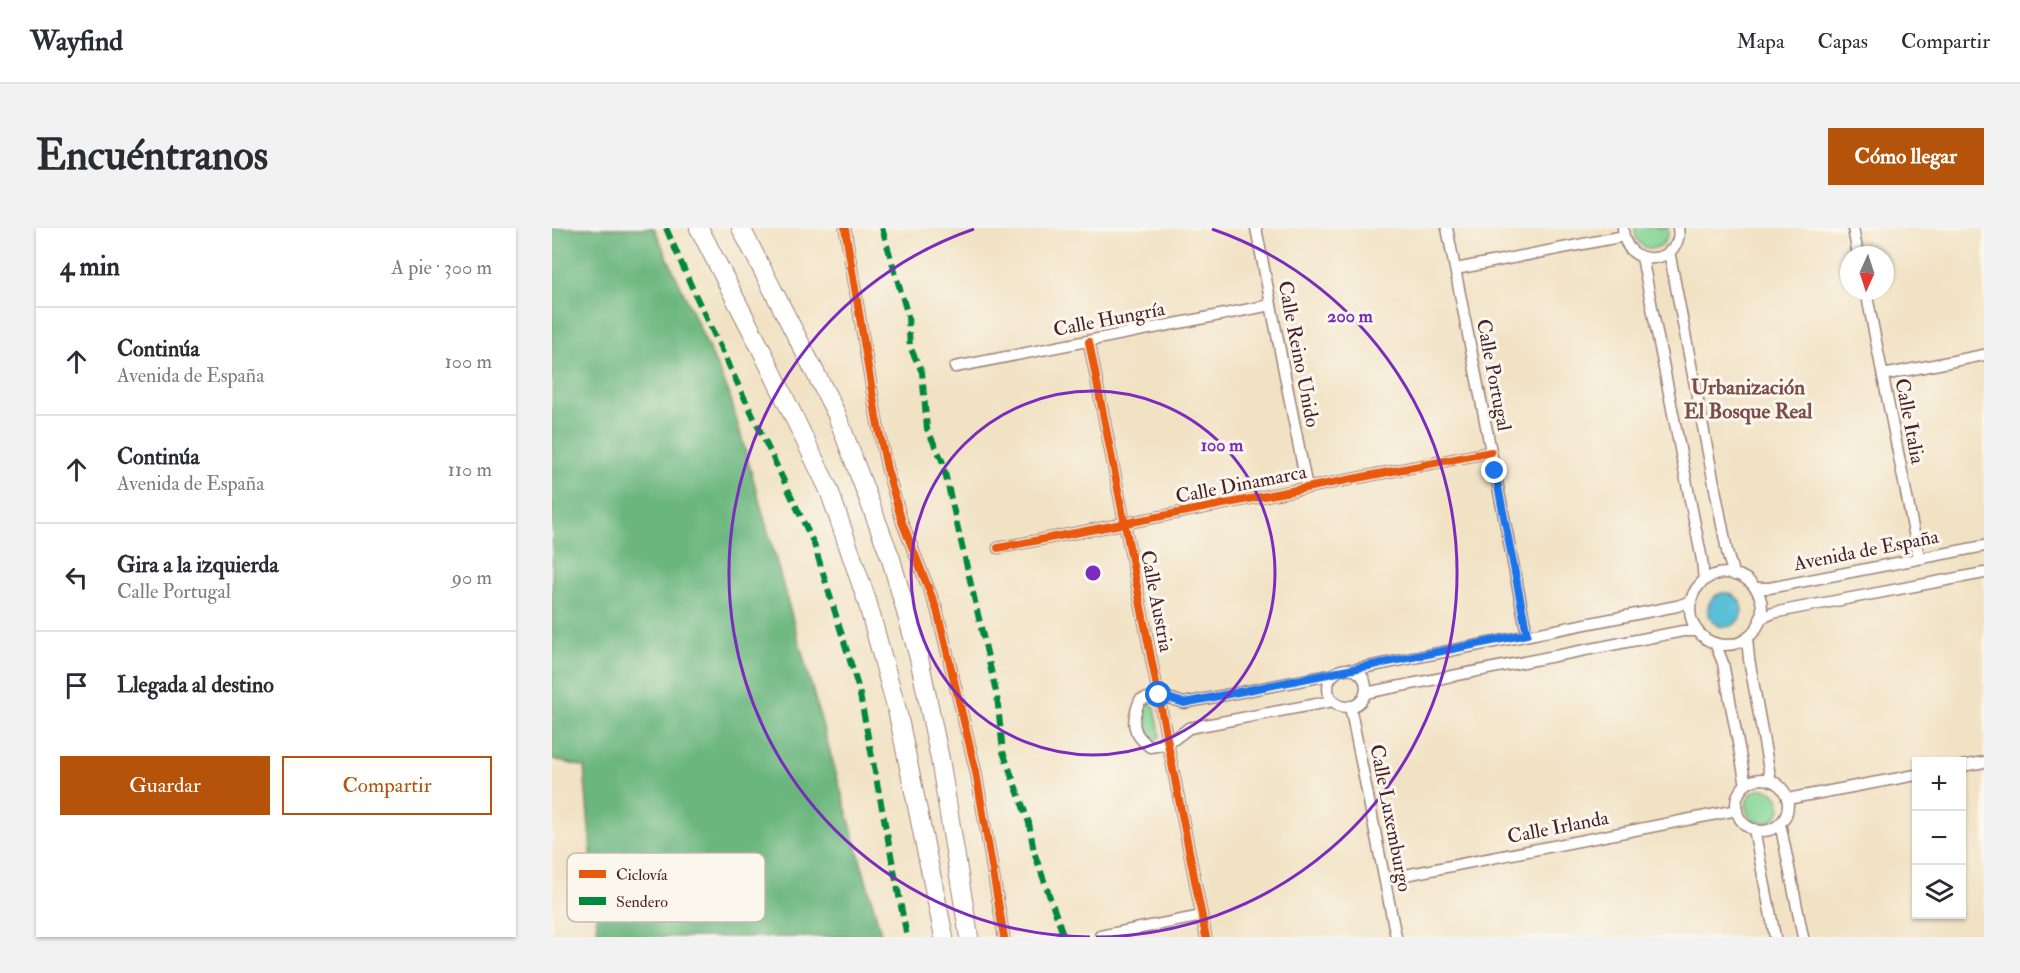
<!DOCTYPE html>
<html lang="es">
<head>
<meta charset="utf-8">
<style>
  :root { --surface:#fff; --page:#f2f2f3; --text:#2b2b33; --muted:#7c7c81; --line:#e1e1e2; --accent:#b45309 }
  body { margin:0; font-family:"IM FELL Double Pica",serif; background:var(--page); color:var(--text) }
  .controls { position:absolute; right:18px; bottom:18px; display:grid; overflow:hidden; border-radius:0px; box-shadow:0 2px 4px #0004 }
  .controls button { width:54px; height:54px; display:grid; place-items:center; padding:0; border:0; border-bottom:2px solid var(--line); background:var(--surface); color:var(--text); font:30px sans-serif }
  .compass { position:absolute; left:1288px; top:18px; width:54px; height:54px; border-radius:50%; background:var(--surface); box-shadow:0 2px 4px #0004; rotate:183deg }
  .stop { position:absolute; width:18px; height:18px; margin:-14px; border:4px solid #1a73e8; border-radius:50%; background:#fff }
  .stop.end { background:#1a73e8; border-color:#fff; box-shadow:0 2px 6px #0008 }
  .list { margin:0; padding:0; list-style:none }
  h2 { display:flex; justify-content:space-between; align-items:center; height:78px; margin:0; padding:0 24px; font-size:26px }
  h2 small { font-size:20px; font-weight:400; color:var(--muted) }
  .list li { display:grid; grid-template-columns:39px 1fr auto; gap:18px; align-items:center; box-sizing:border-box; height:108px; padding:0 24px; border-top:2px solid var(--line) }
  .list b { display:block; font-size:22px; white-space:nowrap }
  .list p { margin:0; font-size:20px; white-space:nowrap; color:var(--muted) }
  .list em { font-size:20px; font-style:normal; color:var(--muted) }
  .actions { display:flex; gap:12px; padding:18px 24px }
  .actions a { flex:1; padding:14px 0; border:2px solid var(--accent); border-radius:0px; text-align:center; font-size:21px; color:var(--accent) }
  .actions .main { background:var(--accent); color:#fff }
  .icon { flex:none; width:33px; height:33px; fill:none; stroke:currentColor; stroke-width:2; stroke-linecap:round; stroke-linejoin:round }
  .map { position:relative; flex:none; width:1432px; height:709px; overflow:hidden; border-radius:0px }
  header { display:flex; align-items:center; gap:36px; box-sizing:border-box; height:84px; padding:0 30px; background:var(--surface); border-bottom:2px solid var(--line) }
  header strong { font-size:28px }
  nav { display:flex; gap:33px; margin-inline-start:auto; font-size:21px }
  .intro { display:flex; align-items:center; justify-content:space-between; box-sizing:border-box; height:144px; padding:0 36px }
  h1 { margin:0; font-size:42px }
  .button { padding:15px 27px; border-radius:0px; background:var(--accent); color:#fff; font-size:21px; font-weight:700 }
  main { display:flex; gap:36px; padding:0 36px }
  aside { flex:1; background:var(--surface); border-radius:0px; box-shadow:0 2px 4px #0004 }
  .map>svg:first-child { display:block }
  .green { fill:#84d595; stroke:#677a60; stroke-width:1.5 }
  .forest { fill:#6bb67e; stroke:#5a6a54; stroke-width:1.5 }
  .water { fill:#5ac0d7; stroke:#527081; stroke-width:1.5 }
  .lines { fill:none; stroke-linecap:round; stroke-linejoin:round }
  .minor-casing { stroke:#9e8078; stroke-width:13 }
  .motorway-casing { stroke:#9e8078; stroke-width:20 }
  .minor { stroke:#fff; stroke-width:10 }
  .motorway { stroke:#fff; stroke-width:18 }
  .quiet { stroke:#00873e; stroke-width:6; stroke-dasharray:12 6; stroke-linecap:butt }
  .cycleway-casing { stroke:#fbf7ec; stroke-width:11 }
  .cycleway { stroke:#e8590c; stroke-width:8 }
  .route { stroke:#1a73e8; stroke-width:8 }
  .ring { fill:none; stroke:#7b2cbf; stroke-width:3 }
  .labels { text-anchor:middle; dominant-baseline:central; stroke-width:6; stroke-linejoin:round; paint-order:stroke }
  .street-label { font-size:20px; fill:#4a1f2b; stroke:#fbf7ec }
  .neighbourhood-label { font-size:21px; font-weight:bold; fill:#7c4d4b; stroke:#fbf7ec }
  .key { fill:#fbf7ec; stroke:#c6b6b2; stroke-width:1.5 }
  .key-label { font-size:16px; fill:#4a1f2b }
  .centre { fill:#7b2cbf; stroke:#fbf7ec; stroke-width:3 }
  .ring-label { font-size:18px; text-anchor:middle; font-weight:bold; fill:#7b2cbf; stroke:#fbf7ec; stroke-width:6; stroke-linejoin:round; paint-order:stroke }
</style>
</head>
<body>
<header>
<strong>Wayfind</strong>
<nav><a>Mapa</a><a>Capas</a><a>Compartir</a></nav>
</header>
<div class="intro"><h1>Encuéntranos</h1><a class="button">Cómo llegar</a></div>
<main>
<aside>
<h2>4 min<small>A pie · 300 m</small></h2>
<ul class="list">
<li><svg class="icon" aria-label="ahead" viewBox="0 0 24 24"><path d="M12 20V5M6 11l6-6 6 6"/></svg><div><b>Continúa</b><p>Avenida de España</p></div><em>100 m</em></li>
<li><svg class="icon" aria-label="ahead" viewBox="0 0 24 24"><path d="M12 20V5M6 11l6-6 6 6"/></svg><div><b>Continúa</b><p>Avenida de España</p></div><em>110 m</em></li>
<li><svg class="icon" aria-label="left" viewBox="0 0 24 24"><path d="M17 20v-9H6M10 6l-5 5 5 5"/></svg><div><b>Gira a la izquierda</b><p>Calle Portugal</p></div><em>90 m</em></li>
<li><svg class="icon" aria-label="arrive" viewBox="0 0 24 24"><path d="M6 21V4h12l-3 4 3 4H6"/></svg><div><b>Llegada al destino</b></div></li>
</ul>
<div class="actions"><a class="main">Guardar</a><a>Compartir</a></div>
</aside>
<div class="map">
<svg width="1432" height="709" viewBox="0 0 1432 709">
  <rect width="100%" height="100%" fill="#fbf7ec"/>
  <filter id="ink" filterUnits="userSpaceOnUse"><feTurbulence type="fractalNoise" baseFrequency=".0167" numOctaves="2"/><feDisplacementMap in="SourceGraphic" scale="12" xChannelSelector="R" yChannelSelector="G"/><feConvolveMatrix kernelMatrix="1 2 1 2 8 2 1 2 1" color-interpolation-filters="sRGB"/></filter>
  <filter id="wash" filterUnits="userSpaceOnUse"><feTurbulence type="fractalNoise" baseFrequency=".008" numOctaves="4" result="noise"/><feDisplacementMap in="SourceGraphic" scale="24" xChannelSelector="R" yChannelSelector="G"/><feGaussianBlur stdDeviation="1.35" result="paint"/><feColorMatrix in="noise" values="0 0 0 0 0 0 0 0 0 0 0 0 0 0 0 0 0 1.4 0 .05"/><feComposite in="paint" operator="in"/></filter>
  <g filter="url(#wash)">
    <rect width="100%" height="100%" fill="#f1e2c4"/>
    <path class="green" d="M1083,0h33c1,27 -35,27 -33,0z
      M595,474l8,5 5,28 -1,3 -6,4c-18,-8 -19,-28 -6,-40z
      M1194 578a17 17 0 1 1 34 0a17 17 0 1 1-34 0Z"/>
    <path class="forest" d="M0,0h102l75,165 153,544h-284l-14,-170 -32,-8z"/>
    <path class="water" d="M1156 382a17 17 0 1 1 34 0a17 17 0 1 1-34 0Z"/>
  </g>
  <g filter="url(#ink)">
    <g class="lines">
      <defs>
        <path id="minor" d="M293,0l32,193 10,48 15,53 35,88 39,162 28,165
          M704,0l51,260
          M895,0l80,406
          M1071,0c1,45 62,35 55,0
          M1301,0l5,27
          M1117,23l59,305 6,19
          M1090,29l60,303 2,21
          M904,41l168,-33
          M1314,63l53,267
          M537,114l117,595
          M403,139l316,-62
          M1331,147l101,-20
          M446,320l493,-96
          M1138 381a36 36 0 1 1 72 0a36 36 0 1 1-72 0Z
          M1203,360h14l215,-42
          M1208,391l13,-6 25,-5 186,-35
          M1195,410l2,21 22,122
          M1163,415l8,20 23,122
          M776 460a19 19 0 1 1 38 0a19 19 0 1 1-38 0Z
          M800,442l325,-64 14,-5
          M813,465l318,-62h14
          M781,473l-144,27 -21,16 -18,3c-19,-14 -19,-26 -10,-47l19,-5 25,8 151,-29
          M798,478l46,231
          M1410,538l22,-4
          M1184 577a26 26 0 1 1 52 0a26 26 0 1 1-52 0Z
          M1235,571l129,-24
          M1228,595l23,114
          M1202,601l21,108
          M833,651l352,-69
          M548,708l102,-20"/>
        <path id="motorway" d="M147,0l64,125 66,137 38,111 31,113 46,223
          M189,0l95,185 55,146 28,99 21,101 29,178"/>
      </defs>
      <use href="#minor" class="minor-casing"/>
      <use href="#motorway" class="motorway-casing"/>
      <use href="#minor" class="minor"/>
      <use href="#motorway" class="motorway"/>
      <path class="quiet" d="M114,0l28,64 120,252 45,146 48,247
        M330,0l26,88 2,31 12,25 5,57 15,31 55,236 6,56 26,71 5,29 30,85"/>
      <defs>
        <path id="cycleway" d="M293,0l32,193 10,48 15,53 35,88 39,162 28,165
          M537,114l117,595
          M446,320l493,-96"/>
      </defs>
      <use href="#cycleway" class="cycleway-casing"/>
      <use href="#cycleway" class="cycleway"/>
    </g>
  </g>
  <g class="lines" filter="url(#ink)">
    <path class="route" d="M607,467l25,8 343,-69 -32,-163"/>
  </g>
  <g class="ring">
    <circle cx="541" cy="345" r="182"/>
    <path d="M538 709A364 364 0 0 1 422 1M660 1A364 364 0 0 1 544 709"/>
  </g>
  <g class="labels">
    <g class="street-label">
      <text transform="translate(557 91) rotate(-11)">Calle Hungría</text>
      <text transform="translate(747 126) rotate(79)">Calle Reino Unido</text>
      <text transform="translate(942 147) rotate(79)">Calle Portugal</text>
      <text transform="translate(1358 193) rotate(79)">Calle Italia</text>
      <text transform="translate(689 256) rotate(-11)">Calle Dinamarca</text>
      <text transform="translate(1314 322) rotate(-11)">Avenida de España</text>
      <text transform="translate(605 373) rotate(79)">Calle Austria</text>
      <text transform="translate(839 590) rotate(79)">Calle Luxemburgo</text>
      <text transform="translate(1006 599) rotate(-11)">Calle Irlanda</text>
    </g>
    <g class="neighbourhood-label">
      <text x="1196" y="159">Urbanización<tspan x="1196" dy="24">El Bosque Real</tspan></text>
    </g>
  </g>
  <rect x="15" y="625" width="198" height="69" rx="9" class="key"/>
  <rect x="27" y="642" width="27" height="8" fill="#e8590c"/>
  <rect x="27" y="669" width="27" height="8" fill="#00873e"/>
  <g class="key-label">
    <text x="64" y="652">Ciclovía</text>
    <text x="64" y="679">Sendero</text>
  </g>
  <circle cx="541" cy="345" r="9" class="centre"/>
  <g class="ring-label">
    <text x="798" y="94">200 m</text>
    <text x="670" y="223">100 m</text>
  </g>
</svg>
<div class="controls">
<button>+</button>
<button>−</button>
<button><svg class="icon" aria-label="layers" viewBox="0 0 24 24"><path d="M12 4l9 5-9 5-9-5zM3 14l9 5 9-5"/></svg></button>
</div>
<svg class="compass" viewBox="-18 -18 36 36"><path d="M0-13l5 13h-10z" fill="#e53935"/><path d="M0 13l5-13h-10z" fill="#7c7c81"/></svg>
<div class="stop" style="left:607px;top:467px"></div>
<div class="stop end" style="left:943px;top:243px"></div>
</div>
</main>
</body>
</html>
